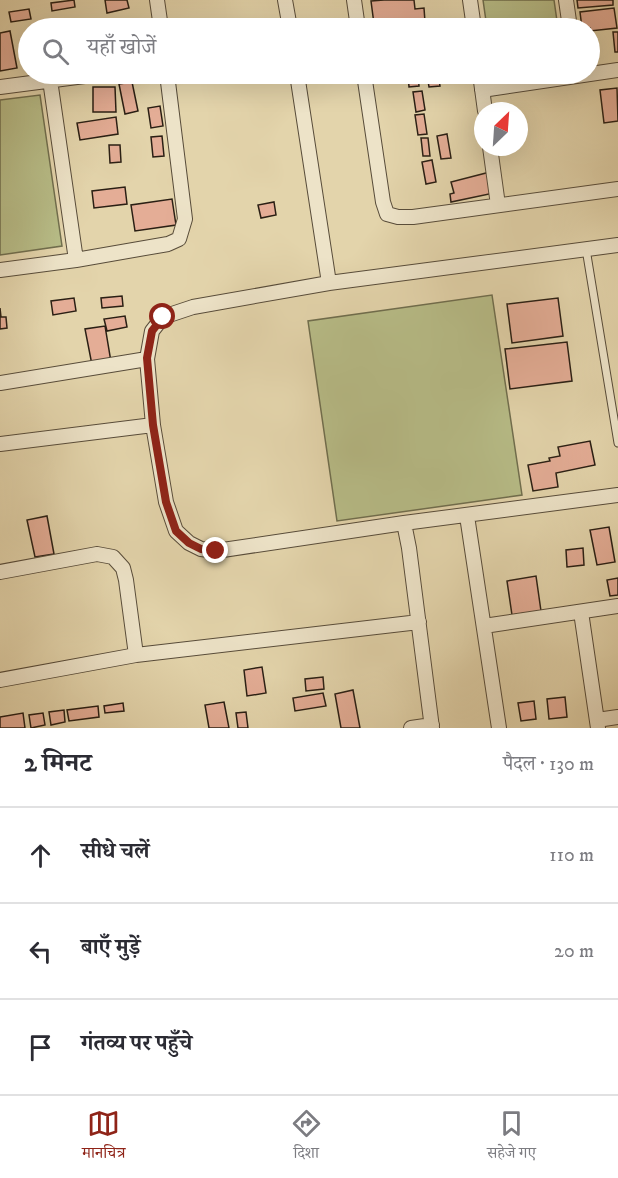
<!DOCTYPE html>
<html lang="hi">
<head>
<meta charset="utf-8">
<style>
  :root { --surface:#fff; --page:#f7f7f7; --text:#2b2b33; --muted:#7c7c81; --line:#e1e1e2; --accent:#8f2418 }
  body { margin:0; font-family:"IM FELL DW Pica","Noto Serif Devanagari",serif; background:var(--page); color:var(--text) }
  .compass { position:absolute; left:474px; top:102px; width:54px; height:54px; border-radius:50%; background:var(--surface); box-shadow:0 6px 24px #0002; rotate:25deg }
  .stop { position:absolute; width:18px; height:18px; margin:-14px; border:4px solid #8f2418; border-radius:50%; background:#fff }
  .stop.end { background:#8f2418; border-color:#fff; box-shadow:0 2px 6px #0008 }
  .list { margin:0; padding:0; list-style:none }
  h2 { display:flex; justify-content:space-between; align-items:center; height:78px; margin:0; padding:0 24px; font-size:26px }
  h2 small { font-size:20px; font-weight:400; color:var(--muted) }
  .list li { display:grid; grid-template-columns:39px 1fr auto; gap:18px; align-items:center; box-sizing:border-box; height:96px; padding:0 24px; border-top:2px solid var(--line) }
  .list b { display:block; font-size:22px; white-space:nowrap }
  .list em { font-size:20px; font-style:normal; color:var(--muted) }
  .icon { flex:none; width:33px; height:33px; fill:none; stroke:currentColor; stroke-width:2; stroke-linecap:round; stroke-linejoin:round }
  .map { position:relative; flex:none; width:618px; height:728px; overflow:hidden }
  .search { position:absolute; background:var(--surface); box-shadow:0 6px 24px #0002; left:18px; right:18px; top:18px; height:66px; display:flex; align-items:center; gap:15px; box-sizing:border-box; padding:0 21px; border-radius:33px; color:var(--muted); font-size:22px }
  .sheet { height:366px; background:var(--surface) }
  nav { display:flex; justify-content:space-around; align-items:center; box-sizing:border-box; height:84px; border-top:2px solid var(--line); background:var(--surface); font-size:16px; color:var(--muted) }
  nav a { display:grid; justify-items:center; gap:3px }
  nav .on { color:var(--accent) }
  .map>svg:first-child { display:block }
  .green { fill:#b7bc87; stroke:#706e4e; stroke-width:1.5 }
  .building { fill:#e4ad96; stroke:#2a1f14; stroke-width:1.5 }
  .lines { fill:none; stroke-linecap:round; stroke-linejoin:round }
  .service-casing { stroke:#584c3a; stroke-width:9 }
  .minor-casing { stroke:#584c3a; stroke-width:16 }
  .service { stroke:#ede3c8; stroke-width:7 }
  .minor { stroke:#ede3c8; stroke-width:14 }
  .route { stroke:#8f2418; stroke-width:8 }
</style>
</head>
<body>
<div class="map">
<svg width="618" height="728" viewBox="0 0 618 728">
  <rect width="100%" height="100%" fill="#e3d4ab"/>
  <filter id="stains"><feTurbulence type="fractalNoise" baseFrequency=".00333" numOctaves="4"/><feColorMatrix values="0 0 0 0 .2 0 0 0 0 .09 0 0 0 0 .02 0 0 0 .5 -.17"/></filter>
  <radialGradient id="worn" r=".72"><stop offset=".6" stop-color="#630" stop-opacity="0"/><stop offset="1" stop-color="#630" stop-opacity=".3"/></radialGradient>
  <path class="green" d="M483,0h71l4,28h-71z
    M40,95l22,151 -62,9v-155z
    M492,295l30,200 -185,26 -29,-200z"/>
  <path class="building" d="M74,0l1,7 -23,4 -1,-8z
    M105,0h22l2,8 -22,5z
    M384,0h30l1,9 9,-1 1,14 -51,2 -3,-23z
    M577,0h36v5l-35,3z
    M614,8l3,20 -27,3v-3h-8l-2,-16z
    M29,9l2,10 -20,3 -2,-10z
    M82,19l1,9h-24l-1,-6z
    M10,31l7,37 -17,3v-38z
    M613,32h5v20h-3z
    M408,74h10l1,12 -10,1z
    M427,74h11l2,12 -11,1z
    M132,82l6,29 -13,3 -6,-30z
    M93,87h22l1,25h-23z
    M617,88l1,33 -14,2 -4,-33z
    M422,91l3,19 -9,2 -3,-20z
    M160,106l3,20 -12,2 -3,-20z
    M424,114l3,20 -9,1 -3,-20z
    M116,117l2,17 -38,6 -3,-17z
    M447,134l4,24 -10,1 -4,-23z
    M162,136l2,20 -11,1 -2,-20z
    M421,138h7l2,18h-7z
    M109,145h11l1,17 -11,1z
    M432,160l4,22 -10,2 -4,-22z
    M490,172l4,21 -43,9 -1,-8 4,-1 -3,-11z
    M125,187l2,17 -33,4 -2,-17z
    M172,199l4,26 -41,6 -4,-26z
    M274,202l2,13 -15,3 -3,-13z
    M122,296l1,10 -21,2 -1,-10z
    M74,298l2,13 -23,4 -2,-14z
    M558,298l5,38 -51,7 -5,-39z
    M0,308l1,9h5l1,11 -7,1z
    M125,316l2,11 -20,4 -3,-12z
    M105,326l6,36 -19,3 -7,-36z
    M567,342l5,39 -62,8 -5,-40z
    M590,441l5,24 -39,8 2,14 -25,4 -5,-26 22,-4 -1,-3 11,-2 -2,-9z
    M47,516l7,38 -19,3 -8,-37z
    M609,527l6,35 -18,3 -7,-35z
    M583,548l1,17 -17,2 -1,-17z
    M536,576l5,35 -29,4 -5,-34z
    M618,578v17l-8,1 -3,-16z
    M262,667l4,26 -19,3 -3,-26z
    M323,677l1,12 -18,2 -1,-12z
    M353,690l7,38h-19l-6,-34z
    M323,693l3,13 -31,5 -2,-13z
    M565,697l2,20 -18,2 -2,-20z
    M534,701l2,18 -15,2 -3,-18z
    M224,702l5,26h-20l-4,-23z
    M123,703l1,8 -19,2 -1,-7z
    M98,706l1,11 -30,4 -2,-11z
    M64,710l1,12 -14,3 -2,-13z
    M246,712l2,16h-10l-2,-15z
    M23,713l2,15h-25v-11z
    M43,713l2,12 -14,3 -2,-13z"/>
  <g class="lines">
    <defs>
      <path id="service" d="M586,249l32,194"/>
      <path id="minor" d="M157,0l4,28
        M285,0l5,28
        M354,0l4,28
        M470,0l4,28
        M566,0l4,28
        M297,74l32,209
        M364,74l19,128 4,12 11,3h15l205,-28
        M480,74l5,37
        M50,80l26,180
        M0,87l100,-13
        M482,90l136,-20
        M490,147l8,58
        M0,270l76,-10 92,-16 11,-5 6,-20 -18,-145
        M0,383l147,-24
        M0,444l153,-19
        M467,516l32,212
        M404,523l-188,28 -15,-2 -12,-6 -13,-12 -10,-29 -13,-77 -6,-66 5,-28 11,-14 30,-10 136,-24 289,-38
        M0,572l97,-18 16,3 10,11 3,12 10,75
        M581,612l17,116
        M484,626l134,-20
        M0,680l136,-25 283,-33
        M597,720l21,-3
        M411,728l21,-3
        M432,728l-23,-180 -5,-25 214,-28"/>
    </defs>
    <use href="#service" class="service-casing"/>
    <use href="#minor" class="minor-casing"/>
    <use href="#service" class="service"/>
    <use href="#minor" class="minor"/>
  </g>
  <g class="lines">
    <path class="route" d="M163,317l-11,14 -5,27 6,67 13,77 10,29 13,12 12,6 15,2"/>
  </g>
  <rect width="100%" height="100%" filter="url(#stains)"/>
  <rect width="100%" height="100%" fill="url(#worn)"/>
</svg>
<svg class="compass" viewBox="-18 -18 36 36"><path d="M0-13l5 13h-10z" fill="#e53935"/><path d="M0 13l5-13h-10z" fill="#7c7c81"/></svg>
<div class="stop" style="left:163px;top:317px"></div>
<div class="stop end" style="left:216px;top:551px"></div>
<div class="search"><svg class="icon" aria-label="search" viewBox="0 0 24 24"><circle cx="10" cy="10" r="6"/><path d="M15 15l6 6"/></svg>यहाँ खोजें</div>
</div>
<section class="sheet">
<h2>2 मिनट<small>पैदल · 130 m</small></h2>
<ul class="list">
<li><svg class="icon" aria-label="ahead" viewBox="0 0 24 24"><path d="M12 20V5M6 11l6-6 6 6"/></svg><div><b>सीधे चलें</b></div><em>110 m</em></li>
<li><svg class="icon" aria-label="left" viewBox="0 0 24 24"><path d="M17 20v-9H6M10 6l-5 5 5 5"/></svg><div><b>बाएँ मुड़ें</b></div><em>20 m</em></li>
<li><svg class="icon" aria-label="arrive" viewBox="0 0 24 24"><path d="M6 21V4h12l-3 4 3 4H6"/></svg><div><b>गंतव्य पर पहुँचे</b></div></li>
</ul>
</section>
<nav>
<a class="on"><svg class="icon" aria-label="map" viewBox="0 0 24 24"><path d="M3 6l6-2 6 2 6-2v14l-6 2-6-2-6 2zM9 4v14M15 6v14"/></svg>मानचित्र</a>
<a><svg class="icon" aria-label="directions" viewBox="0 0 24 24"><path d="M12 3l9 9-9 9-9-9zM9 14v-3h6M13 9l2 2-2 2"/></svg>दिशा</a>
<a><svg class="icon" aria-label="saved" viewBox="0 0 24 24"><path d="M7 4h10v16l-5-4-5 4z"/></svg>सहेजे गए</a>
</nav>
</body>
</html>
